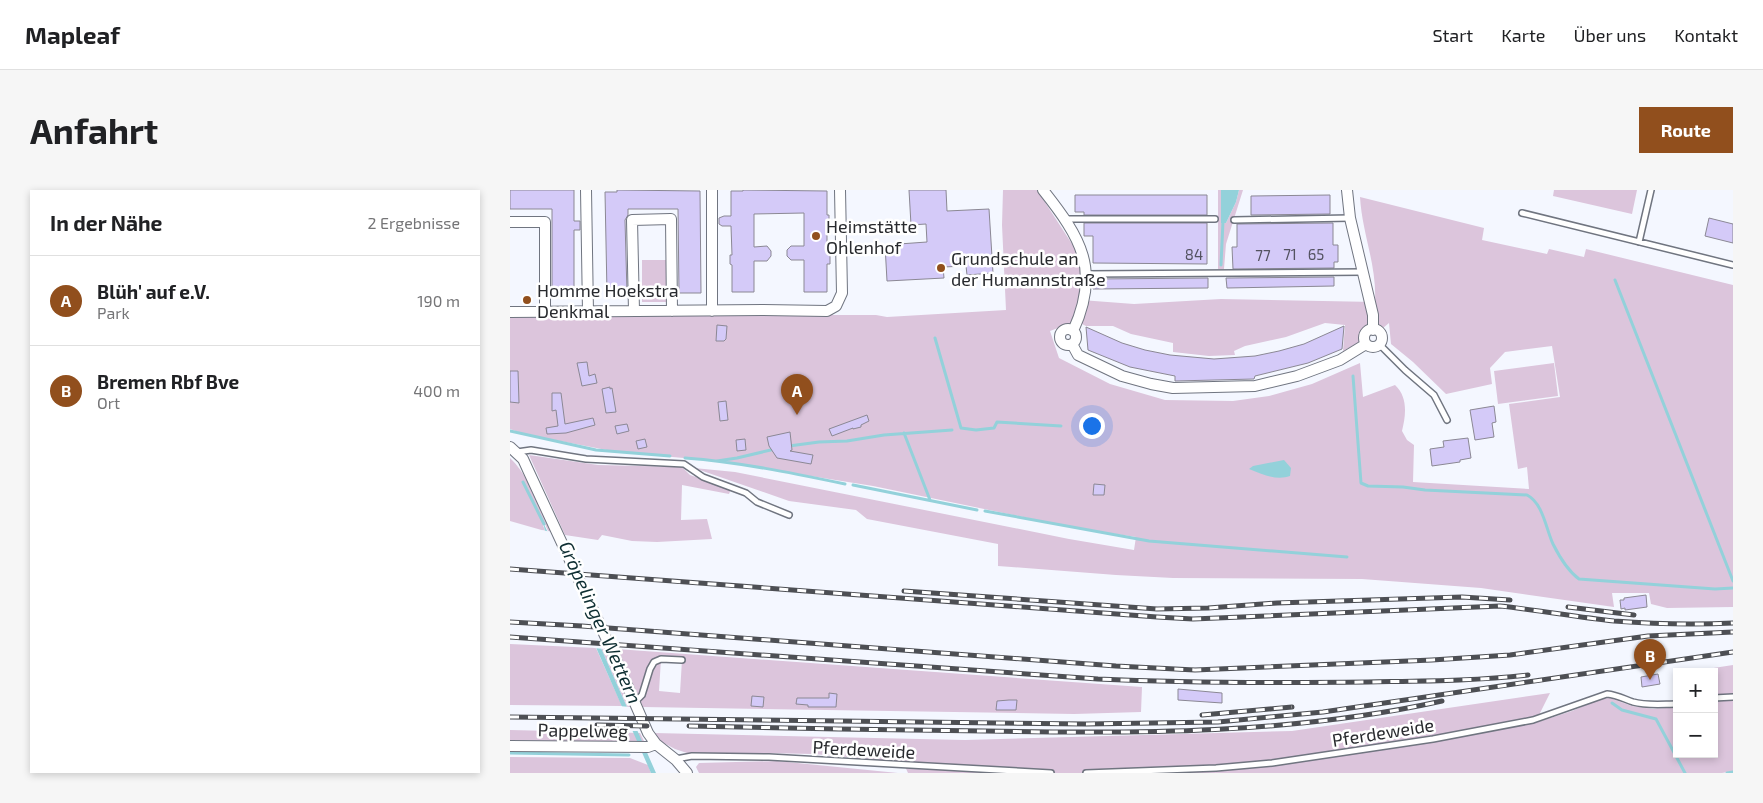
<!DOCTYPE html>
<html lang="de">
<head>
<meta charset="utf-8">
<style>
  :root { --surface:#fff; --page:#f6f6f6; --text:#202124; --muted:#757577; --line:#e0e0e0; --accent:#914f1d }
  body { margin:0; font-family:"Exo 2",sans-serif; background:var(--page); color:var(--text) }
  .controls { position:absolute; right:15px; bottom:15px; display:grid; overflow:hidden; border-radius:0px; box-shadow:0 2px 8px #0003 }
  .controls button { width:45px; height:45px; display:grid; place-items:center; padding:0; border:0; border-bottom:1px solid var(--line); background:var(--surface); color:var(--text); font:25px sans-serif }
  .you { position:absolute; left:581px; top:235px; width:18px; height:18px; margin:-12px; border:4px solid #fff; border-radius:50%; background:#1a73e8; box-shadow:0 0 0 8px #1a73e833 }
  .badge { display:grid; place-items:center; width:32px; height:32px; border-radius:50%; background:var(--accent); color:#fff; font-size:16px; font-weight:700 }
  .pin { position:absolute; translate:-50% -41px; filter:drop-shadow(0 1px 2px #0008) }
  .pin::after { content:''; position:absolute; top:26px; width:18px; height:15px; background:inherit; clip-path:polygon(0 0,100% 0,50% 100%) }
  .list { margin:0; padding:0; list-style:none }
  h2 { display:flex; justify-content:space-between; align-items:center; height:65px; margin:0; padding:0 20px; font-size:21px }
  h2 small { font-size:16px; font-weight:400; color:var(--muted) }
  .list li { display:grid; grid-template-columns:32px 1fr auto; gap:15px; align-items:center; box-sizing:border-box; height:90px; padding:0 20px; border-top:1px solid var(--line) }
  .list b { display:block; font-size:19px; white-space:nowrap }
  .list p { margin:0; font-size:16px; white-space:nowrap; color:var(--muted) }
  .list em { font-size:16px; font-style:normal; color:var(--muted) }
  .map { position:relative; flex:none; width:1223px; height:583px; overflow:hidden; border-radius:0px }
  header { display:flex; align-items:center; gap:30px; box-sizing:border-box; height:70px; padding:0 25px; background:var(--surface); border-bottom:1px solid var(--line) }
  header strong { font-size:24px }
  nav { display:flex; gap:28px; margin-inline-start:auto; font-size:18px }
  .intro { display:flex; align-items:center; justify-content:space-between; box-sizing:border-box; height:120px; padding:0 30px }
  h1 { margin:0; font-size:35px }
  .button { padding:12px 22px; border-radius:0px; background:var(--accent); color:#fff; font-size:18px; font-weight:700 }
  main { display:flex; gap:30px; padding:0 30px }
  aside { flex:1; background:var(--surface); border-radius:0px; box-shadow:0 2px 8px #0003 }
  .map>svg:first-child { display:block }
  .green { fill:#dcc5dc; fill-rule:evenodd }
  .water { fill:#93d1da }
  .pier { fill:#f4f7ff }
  .lines { fill:none; stroke-linecap:round; stroke-linejoin:round }
  .stream { stroke:#93d1da; stroke-width:3 }
  .building { fill:#d4caf8; stroke:#8b8894 }
  .service-casing { stroke:#707580; stroke-width:8 }
  .minor-casing { stroke:#707580; stroke-width:12 }
  .service { stroke:#fff; stroke-width:5 }
  .minor { stroke:#fff; stroke-width:10 }
  .rail-casing { stroke:#4d4f54; stroke-width:5 }
  .rail { stroke:#fff; stroke-width:3; stroke-dasharray:9; stroke-linecap:butt }
  .poi-dot { fill:#914f1d; stroke:#fff; stroke-width:2 }
  .labels { text-anchor:middle; dominant-baseline:central; stroke-width:5; stroke-linejoin:round; paint-order:stroke }
  .number-label { font-size:15px; fill:#535260 }
  .poi-label { font-size:18px; fill:#282a2e; stroke:#fff; text-anchor:start }
  .street-label { font-size:18px; fill:#282a2e; stroke:#fff }
  .water-label { font-size:19px; font-style:italic; fill:#0e2e32; stroke:#fff }
</style>
</head>
<body>
<header>
<strong>Mapleaf</strong>
<nav><a>Start</a><a>Karte</a><a>Über uns</a><a>Kontakt</a></nav>
</header>
<div class="intro"><h1>Anfahrt</h1><a class="button">Route</a></div>
<main>
<aside>
<h2>In der Nähe<small>2 Ergebnisse</small></h2>
<ul class="list">
<li><span class="badge">A</span><div><b>Blüh' auf e.V.</b><p>Park</p></div><em>190 m</em></li>
<li><span class="badge">B</span><div><b>Bremen Rbf Bve</b><p>Ort</p></div><em>400 m</em></li>
</ul>
</aside>
<div class="map">
<svg width="1223" height="583" viewBox="0 0 1223 583">
  <rect width="100%" height="100%" fill="#f4f7ff"/>
  <path class="green" d="M493,0h34l37,57 9,20 -2,33 53,4 87,-5 154,3c2,-37 -13,-69 -15,-105l124,31 -2,12 65,14 2,-5 35,8 2,-8 147,36v322l-66,1 -16,-4 -2,-11h-37l2,14 -133,-19 -119,-9 -189,-1 -57,-3 -118,-9v-22l-131,-25 -11,-9 -67,-9 -95,-33 41,4 334,67 65,11 2,-13 -60,-9 -203,-42 -156,-25 -100,-9 -93,-18 -14,-5v-114h366l11,2 119,-7 -4,-85zM566,131l10,5h27l18,8 42,9v9l36,4 26,-1 -1,-4 11,-5 41,-9 39,-14 20,2 -2,26 17,-9 1,-12 7,-7 9,-1 6,6 6,-5 2,21 22,18 33,32 46,-10 -2,-16 15,-16 47,-6 8,51 -51,7 9,65 9,-2 2,22 -116,-7 1,-37 -7,-5 -5,-9c4,-16 6,-34 -7,-46l-32,12 -3,-34 -48,21 -43,12 -36,5 -68,-1 -55,-16 -51,-26 -9,-27z
    M708,0h3v33h5l10,-21 3,-12h4l-17,54 -2,25h-6z
    M1044,0h83l-5,24 -79,-18z
    M132,70h24v42h-24z
    M1044,173l4,33 -60,8 -4,-33z
    M19,265l69,10 84,2 8,8 41,14 -2,5 -47,-9 -1,35 26,-1 5,20 -55,3 -25,-1 -30,-6 -4,5 -33,-5z
    M0,268c20,19 30,50 41,74l-3,-1 -3,-7 -2,1 2,6 -35,-10z
    M0,454l86,4 26,58 -112,-1z
    M91,458l3,1 27,58h-4z
    M107,459l525,38 -1,25 -67,2 -431,-7zM151,469l21,1 -2,33 -21,-2z
    M1223,475v106l-11,2h-814l-5,-11 -90,-8 -49,-1 -74,1 -15,-5 -15,-8 -6,-8 311,7 327,-9 258,-38 -15,30 37,-12 28,-12 10,-1 22,8 21,3 24,-2v47h37v-82l-20,-1z
    M0,540l130,3 5,10 -135,-3z
    M0,567l120,1 18,7 3,8h-141z
    M267,571l121,12h-199l-3,-6 3,-4z"/>
  <path class="water" d="M711,0h18l-3,12 -10,21h-5z
    M774,270l7,8 -1,8c-14,5 -28,-2 -41,-7l4,-3z
    M33,332l58,126 55,125h-5l-106,-242z"/>
  <path class="pier" d="M32,340l9,2 53,117 -10,-1z
    M109,516l11,1 10,24h-10z"/>
  <g class="lines">
    <path class="stream" d="M711,75l2,-44
      M1105,90l118,301
      M425,148l26,90 15,2 18,-2 3,-6 64,4
      M843,186l8,107 7,3 35,1 22,3 102,5c16,8 19,34 26,49 6,12 15,27 26,35l136,10 18,-1
      M0,241l86,19 74,6
      M394,243l26,67
      M279,256l30,-4 28,-1 37,-6 68,-5
      M175,268c54,4 107,15 160,26
      M207,271l20,-3 38,-9
      M13,292l21,42
      M343,295l124,25
      M475,321l164,30 198,16
      M1102,513l10,7 34,9 29,54
      M0,563l119,2
      M1217,583l6,-1"/>
  </g>
  <path class="building" d="M0,0h64v31h6v9h-6v62l-22,1v-84h-42z
    M107,0l83,1 1,102h-22l-1,-84h-50v6l-3,5 2,73h-20l-2,-101h12z
    M233,0l84,1v24h2v10h-2v29h3v10h-3v28h-23v-32h-13l-4,-4v-6l4,-4h13v-33l-50,1v33l13,-1 4,5v5l-4,5h-13v31h-22v-27l-2,-1v-9h2l-1,-29h-9l-3,-2v-6l5,-2h7v-25h12z
    M399,0h37l1,21 42,-2 4,64 -26,2 -1,-9 -23,1 1,11 -57,3 -2,-36 42,-3 -1,-18 -15,1z
    M565,5h132v20h-123v-3h-9z
    M820,5v19l-79,1v-19z
    M1199,28l24,6v19l-28,-7z
    M574,33h123v41l-114,-1v-27h-9z
    M823,33v22h5v17h-4v6l-101,1 -1,-22h5v-23z
    M824,87v9l-107,2 -1,-10z
    M698,88v10l-115,1v-10z
    M207,135l10,1 -1,13 -2,2h-8z
    M834,136l-2,23 -34,14 -53,13 -1,3 -79,2v-5l-45,-9 -42,-17 -2,-23 36,16 23,7 25,5 44,4 41,-3 24,-5 25,-7z
    M77,172l2,14 6,-2 2,9 -15,3 -5,-23z
    M0,181h8l1,32 -9,-1z
    M100,197v2l2,-1 4,24 -10,1 -4,-24z
    M42,203h9l4,31 28,-6 2,7 -29,8 -19,1 -1,-6 12,-2 -2,-16 -4,1z
    M216,211l2,19 -8,1 -2,-19z
    M984,216l2,16 -4,1 2,14 -19,3 -5,-30z
    M357,225l2,6 -8,4v2l-8,2v-1l-21,8 -3,-7z
    M117,234l2,7 -12,3 -2,-8z
    M280,242l2,18 -2,1 23,4 -2,9 -34,-6 -8,-12 -2,-9z
    M958,248l3,20 -11,2v2l-28,4 -2,-17 14,-2 -1,-6z
    M135,249l2,8 -9,2 -2,-8z
    M235,249l1,11 -9,1 -1,-11z
    M584,294l11,1 -1,10h-11z
    M1136,405l1,12 -22,3v-2l-4,1 -1,-9h4v-2z
    M1148,484l2,10 -18,3 -1,-10z
    M668,499l44,4v10l-44,-3z
    M319,503l8,1 -1,13h-28v-2l-12,-1 1,-6h32z
    M242,506l12,1 -1,10 -12,-1z
    M499,510h8l-1,10h-20l1,-9z"/>
  <g class="lines">
    <defs>
      <path id="service" d="M1012,23l211,52
        M556,29h149
        M724,30l116,-2
        M1129,52l12,-52
        M576,84l277,-2
        M869,154l26,26 29,25 13,25
        M7,262l14,-2 55,9 98,5 19,13 43,16 11,9 32,13
        M1204,508l19,-1
        M125,512l7,-7 8,-26 4,-7 7,-3 21,1
        M166,569l16,-3 77,1 282,16
        M576,583l130,-5 56,-5 161,-24 100,-19 74,-26c10,1 17,5 26,8 14,4 30,2 44,2"/>
      <path id="minor" d="M76,0l2,122
        M533,0c38,48 58,80 30,141
        M837,0l3,28 23,97v15
        M0,32h35v90
        M124,121l-2,-91 39,-1 1,92
        M202,121v-121
        M0,122l253,-2 64,1 9,-5 6,-13 -2,-103
        M550 147a8 8 0 1 1 16 0a8 8 0 1 1-16 0Z
        M854 148a9 9 0 1 1 18 0a9 9 0 1 1-18 0Z
        M562,154l6,11 44,21 29,8 22,4 82,-2 42,-10 43,-16 26,-16
        M0,257l13,12 5,11 85,183 35,80 8,11 20,16 11,13
        M0,556l138,1 8,-3"/>
    </defs>
    <use href="#service" class="service-casing"/>
    <use href="#minor" class="minor-casing"/>
    <use href="#service" class="service"/>
    <use href="#minor" class="minor"/>
    <defs>
      <path id="rail" d="M0,379l647,48 36,2 307,-13c38,4 76,11 114,15 40,3 79,4 119,2
        M394,401l253,18 51,-1 69,-5 185,-6 48,3
        M1058,417l66,8
        M0,432l72,4 534,40 79,4 237,-10 78,-5 138,-19 85,-4
        M0,447l588,42c90,4 180,4 270,3 53,-1 107,-1 160,-7
        M692,525l90,-8
        M0,527l576,7 132,-2 105,-10 410,-60
        M87,535l50,1
        M179,536c99,2 197,4 296,5 152,3 308,3 457,-30"/>
    </defs>
    <use href="#rail" class="rail-casing"/>
    <use href="#rail" class="rail"/>
  </g>
  <g class="poi-dot">
    <circle cx="306" cy="46" r="5"/>
    <circle cx="431" cy="78" r="5"/>
    <circle cx="17" cy="110" r="5"/>
  </g>
  <g class="labels">
    <g class="number-label">
      <text x="684" y="64">84</text>
      <text x="780" y="64">71</text>
      <text x="806" y="64">65</text>
      <text x="753" y="65">77</text>
    </g>
    <g class="poi-label">
      <text x="316" y="36">Heimstätte<tspan x="316" dy="21">Ohlenhof</tspan></text>
      <text x="441" y="68">Grundschule an<tspan x="441" dy="21">der Humannstraße</tspan></text>
      <text x="27" y="100">Homme Hoekstra<tspan x="27" dy="21">Denkmal</tspan></text>
    </g>
    <g class="street-label">
      <text transform="translate(73 540) rotate(1)">Pappelweg</text>
      <text transform="translate(873 542) rotate(-9)">Pferdeweide</text>
      <text transform="translate(354 559) rotate(3)">Pferdeweide</text>
    </g>
    <g class="water-label">
      <text transform="translate(91 432) rotate(66)">Gröpelinger Wettern</text>
    </g>
  </g>
</svg>
<div class="controls">
<button>+</button>
<button>−</button>
</div>
<div class="you"></div>
<div class="pin badge" style="left:287px;top:225px">A</div>
<div class="pin badge" style="left:1140px;top:490px">B</div>
</div>
</main>
</body>
</html>
